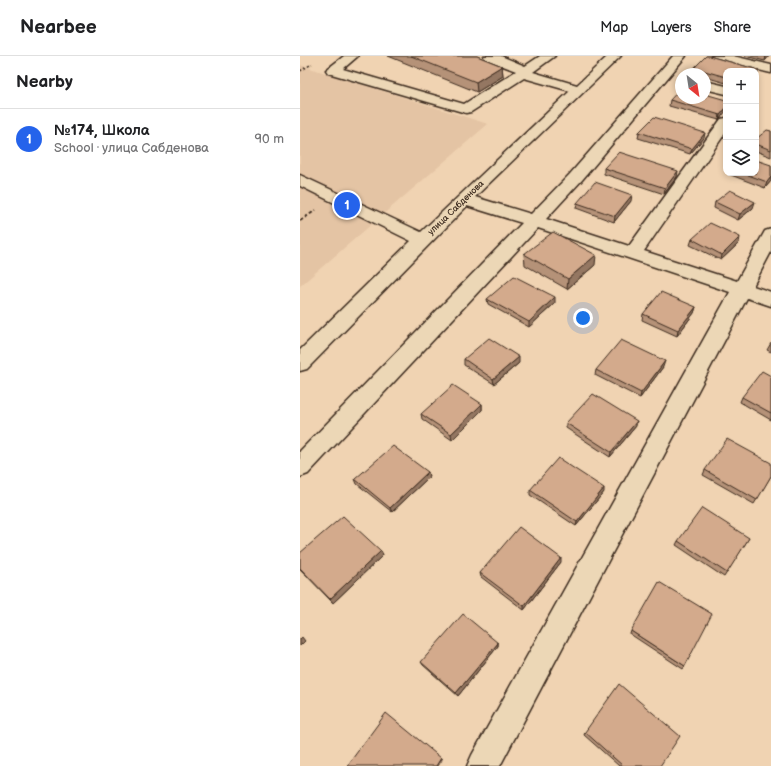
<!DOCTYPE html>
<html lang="en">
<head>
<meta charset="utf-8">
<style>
  :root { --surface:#fff; --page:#f2f2f2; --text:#202124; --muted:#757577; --line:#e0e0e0; --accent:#2563eb }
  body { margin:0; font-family:"Balsamiq Sans",sans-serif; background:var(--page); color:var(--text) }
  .controls { position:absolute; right:12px; top:12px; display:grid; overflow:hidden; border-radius:8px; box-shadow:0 2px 6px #0003 }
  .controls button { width:36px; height:36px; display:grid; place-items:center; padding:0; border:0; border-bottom:1px solid var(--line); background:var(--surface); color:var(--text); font:20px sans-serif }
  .compass { position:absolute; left:375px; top:12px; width:36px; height:36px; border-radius:50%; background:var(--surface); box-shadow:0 2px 6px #0003; rotate:150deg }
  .you { position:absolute; left:283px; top:262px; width:14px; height:14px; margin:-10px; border:3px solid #fff; border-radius:50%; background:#1a73e8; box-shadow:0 0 0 6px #1a73e833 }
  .badge { display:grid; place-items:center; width:26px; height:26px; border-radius:50%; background:var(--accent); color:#fff; font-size:13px; font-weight:700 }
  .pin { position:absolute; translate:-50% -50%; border:2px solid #fff; box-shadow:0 1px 4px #0006 }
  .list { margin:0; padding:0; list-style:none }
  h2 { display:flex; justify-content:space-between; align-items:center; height:52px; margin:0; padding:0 16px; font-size:17px }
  h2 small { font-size:13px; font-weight:400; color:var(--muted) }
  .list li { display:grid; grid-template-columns:26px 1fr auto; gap:12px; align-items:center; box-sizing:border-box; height:60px; padding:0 16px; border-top:1px solid var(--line) }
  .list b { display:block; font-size:15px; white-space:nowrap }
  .list p { margin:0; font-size:13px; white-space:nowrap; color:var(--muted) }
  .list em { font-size:13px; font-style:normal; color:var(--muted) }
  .icon { flex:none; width:22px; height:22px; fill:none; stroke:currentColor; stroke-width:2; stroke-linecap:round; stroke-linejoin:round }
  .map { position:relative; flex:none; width:471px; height:710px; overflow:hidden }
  header { display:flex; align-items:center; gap:24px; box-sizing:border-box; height:56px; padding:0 20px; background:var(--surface); border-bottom:1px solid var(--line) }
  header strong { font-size:19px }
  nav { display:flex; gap:22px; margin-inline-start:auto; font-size:14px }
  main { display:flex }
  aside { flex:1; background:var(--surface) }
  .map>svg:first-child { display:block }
  .built { fill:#e4c4a4 }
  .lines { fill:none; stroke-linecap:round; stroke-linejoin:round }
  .minor-casing { stroke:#3b2a1e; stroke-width:3 }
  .path-far1 { stroke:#3b2a1e; stroke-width:1.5; stroke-dasharray:2.5 2; stroke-linecap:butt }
  .path { stroke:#3b2a1e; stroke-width:2; stroke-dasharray:3.5 2.5; stroke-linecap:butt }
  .minor { fill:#ecd7b6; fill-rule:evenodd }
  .wall { fill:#b59278; stroke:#3b2a1e }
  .shaded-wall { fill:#947762; stroke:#3b2a1e }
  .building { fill:#d3aa8c; stroke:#3b2a1e }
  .labels { text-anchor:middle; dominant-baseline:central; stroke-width:3.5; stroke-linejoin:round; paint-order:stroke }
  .far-street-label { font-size:9px; fill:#3b2a1e; stroke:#ecd7b6 }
</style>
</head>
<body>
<header>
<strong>Nearbee</strong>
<nav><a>Map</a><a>Layers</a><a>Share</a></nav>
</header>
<main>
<aside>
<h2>Nearby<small></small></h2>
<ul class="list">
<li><span class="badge">1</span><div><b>№174, Школа</b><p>School · улица Сабденова</p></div><em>90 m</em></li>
</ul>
</aside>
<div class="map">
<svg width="471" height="710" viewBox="0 0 471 710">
  <rect width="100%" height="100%" fill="#f0d3b2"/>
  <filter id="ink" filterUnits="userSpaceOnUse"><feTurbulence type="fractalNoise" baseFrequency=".025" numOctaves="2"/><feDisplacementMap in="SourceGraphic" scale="8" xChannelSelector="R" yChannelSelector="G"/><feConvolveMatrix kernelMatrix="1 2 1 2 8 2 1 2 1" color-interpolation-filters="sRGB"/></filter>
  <g filter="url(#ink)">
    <path class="built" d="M0,9l188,59 -188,162z"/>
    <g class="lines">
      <defs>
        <path id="minor" d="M44,0h14l-15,13 121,35 52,-33 -31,-12 -1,-3h17l24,10 15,-10h15l-22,16 44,13 31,-29h13l-146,141 56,17 39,-40 103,-118h13l-104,124 -36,39 83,27 92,-127 5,-1v14l-82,119 93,30 28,-50 6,-2v23l-18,34 18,6v14l-24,-8 -247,468h-33l5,-11 258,-463 -192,-64 -230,246 -8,3v-26l222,-228 -55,-17 -160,163 -7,2v-21l111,-109 -111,-55v-11l121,57 149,-141 -46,-13 -53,34 -5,1 -138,-40 -2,-3z
          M411,0h22l38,9v8l-59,-14z
          M405,25l21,5v8l-21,-5z"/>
      </defs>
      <use href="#minor" class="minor-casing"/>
      <path class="path-far1" d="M0,15l12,-7"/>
      <path class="path" d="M0,165l16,-11"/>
      <use href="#minor" class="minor"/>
    </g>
    <path class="wall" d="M88,0h89l25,10 1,10 -26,16z
      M406,0h3l50,14 -2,5 -1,2v-6h-30v12l-21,-6v-3h-13l2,-6z
      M445,0h24l-4,5z
      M370,44h56l-7,20 -50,-14z
      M471,75v26l-15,-6v-12z
      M339,76l65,6 -14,16 -52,-16z
      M471,109v16l-6,7 -34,-13 1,-2h24z
      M304,112l73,9 -13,17 -60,-20z
      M331,145l-17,21 -38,-14 1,-5z
      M415,146l38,6 -15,12 -24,-12z
      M392,183l47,4 -18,17 -31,-15z
      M224,198l71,11 -28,24 -42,-24z
      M187,243l68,4 -26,24 -41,-23z
      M396,251l-2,6 -17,23 -35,-16 1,-6z
      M471,287v9l-4,-2z
      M164,303l55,4 -25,21 -30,-19z
      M363,311l-23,31 -45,-23 1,-5z
      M471,320v44l-31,-18 2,-5z
      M182,348v6l-30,30 -30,-21 -1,-5z
      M266,367l70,3 -26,31 -44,-29z
      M405,414l66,6 -17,28 -51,-29z
      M128,416l1,5 -37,35 -35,-28 -2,-5z
      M230,434l74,2 -28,34 -46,-31z
      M449,482l-25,39 -48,-32 2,-4z
      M81,495l2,4 -50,48 -33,-34v-16z
      M261,506l-37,48 -43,-33 -1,-4z
      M331,575l54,35 -2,3 -53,-35z
      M198,587v3l-40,50 -35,-31 -2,-3z
      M285,676l75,34h-41l-35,-31z"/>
    <path class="shaded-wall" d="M466,0h3l-4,5z
      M202,10l1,10 -26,16 -1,-10z
      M459,14l-2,5 -1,2v-4z
      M426,52v3l-7,9 1,-5z
      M405,77l-1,5 -14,16 2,-5z
      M378,115l-1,6 -13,17 1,-6z
      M471,121v4l-6,7 2,-6z
      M332,139l-1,6 -17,21 1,-6z
      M455,146l-2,6 -15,12 2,-6z
      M440,181l-1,6 -18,17 1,-5z
      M296,199l-1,10 -28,24 1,-10z
      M255,241v6l-26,24v-5z
      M396,251l-2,6 -17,23 1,-6z
      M219,301v6l-25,21 -1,-5z
      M365,305l-2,6 -23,31 1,-5z
      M182,348v6l-30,30 -1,-6z
      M337,365l-1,5 -26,31 1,-5z
      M128,416l1,5 -37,35 -2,-4z
      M304,432v4l-28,34 1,-4z
      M81,495l2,4 -50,48 -3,-4z
      M261,502v4l-37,48v-4z
      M2,581l3,4 -5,5v-7z
      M198,587v3l-40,50 -2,-3z
      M141,702l1,2 -4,6h-2z"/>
    <path class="building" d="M111,0h66l25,10 -26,16z
      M406,0h3l50,14 -3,3v-2h-30v6l-32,-9z
      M381,32v10h24v-4l21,6v8l-6,7 -50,-15z
      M354,61l51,16 -13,16 -53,-17z
      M467,74l4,1v19l-15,-6v-5z
      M319,96l59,19 -13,17 -61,-20z
      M456,104l15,5v12l-4,5 -24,-9h13z
      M295,126l37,13 -17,21 -38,-13z
      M430,134l25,12 -15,12 -25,-12z
      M410,167l30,14 -18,18 -30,-16z
      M253,176l43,23 -28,24 -44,-25z
      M214,220l41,21 -26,25 -42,-23z
      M361,236l35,15 -18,23 -35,-16z
      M189,282l30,19 -26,22 -29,-20z
      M321,284l44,21 -24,32 -45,-23z
      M462,315l9,5v37l-29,-16z
      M153,329l29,19 -31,30 -30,-20z
      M293,338l44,27 -26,31 -45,-29z
      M427,383l44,24v13l-14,24 -52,-30z
      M93,390l35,26 -38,36 -35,-29z
      M258,402l46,30 -27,34 -47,-32z
      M402,452l47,30 -22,35 -49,-32z
      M43,460l38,35 -51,48 -30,-31v-15z
      M219,471l42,31 -37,48 -44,-33z
      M359,526l53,32 -27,52 -54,-35z
      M163,558l35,29 -42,50 -35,-31z
      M319,628l61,52 -20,30h-37l-38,-34z
      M86,657l55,45 -5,8h-89z"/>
  </g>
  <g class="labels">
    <g class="far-street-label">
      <text transform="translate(156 152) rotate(-44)">улица Сабденова</text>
    </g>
  </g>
</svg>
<div class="controls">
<button>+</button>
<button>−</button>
<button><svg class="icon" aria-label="layers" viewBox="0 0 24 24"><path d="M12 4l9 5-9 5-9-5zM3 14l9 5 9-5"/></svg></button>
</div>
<svg class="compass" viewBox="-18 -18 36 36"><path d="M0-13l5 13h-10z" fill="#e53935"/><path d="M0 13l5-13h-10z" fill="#757577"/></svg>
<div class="you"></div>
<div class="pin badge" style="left:47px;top:149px">1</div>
</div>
</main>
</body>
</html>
